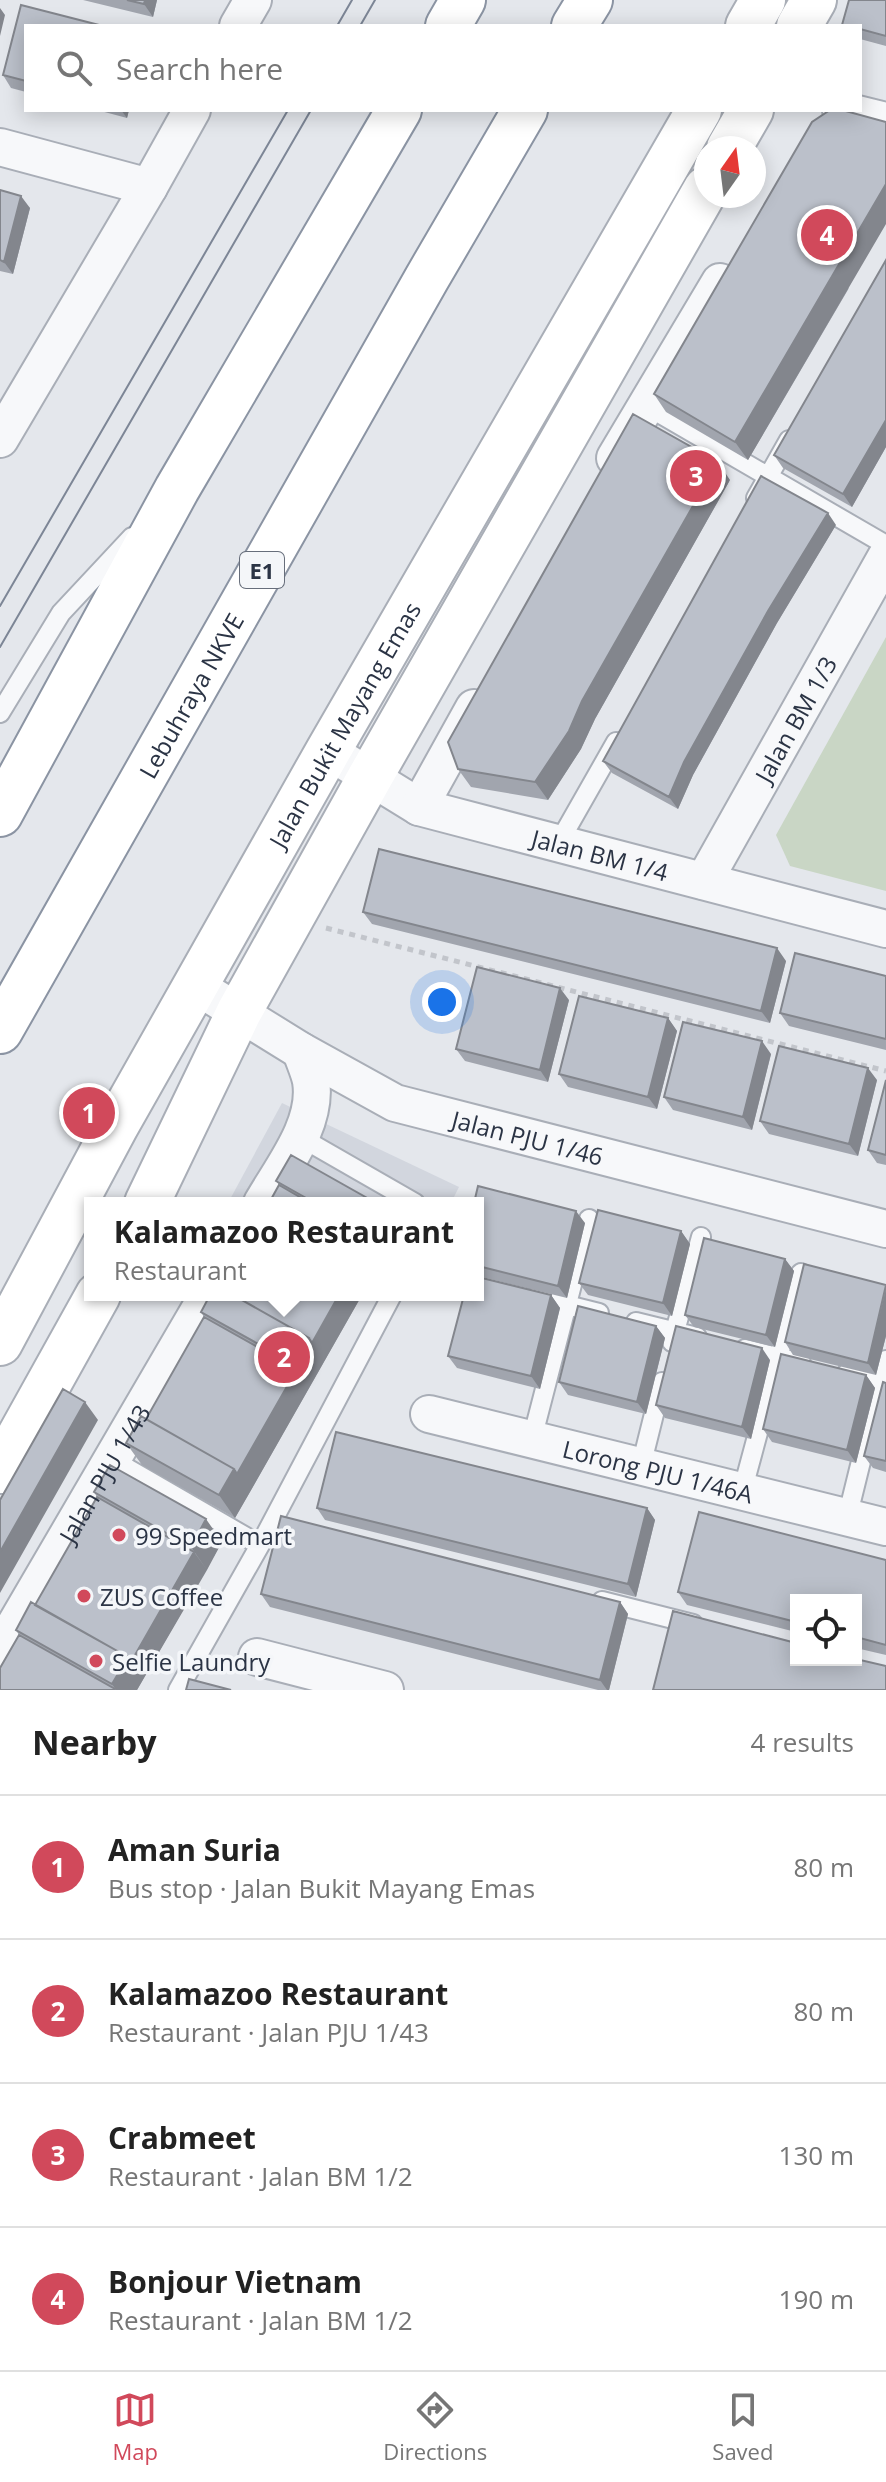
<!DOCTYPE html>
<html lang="en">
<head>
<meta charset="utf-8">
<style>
  :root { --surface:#fff; --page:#f2f2f2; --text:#222; --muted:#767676; --line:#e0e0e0; --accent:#d1495b }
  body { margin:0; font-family:"Open Sans",sans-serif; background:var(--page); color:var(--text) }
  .controls { position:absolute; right:24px; bottom:24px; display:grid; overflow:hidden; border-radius:0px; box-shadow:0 4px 20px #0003 }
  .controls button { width:72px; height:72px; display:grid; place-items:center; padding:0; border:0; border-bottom:2px solid var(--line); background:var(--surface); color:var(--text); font:40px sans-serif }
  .compass { position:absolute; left:694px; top:136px; width:72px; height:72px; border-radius:50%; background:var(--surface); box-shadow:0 4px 20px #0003; rotate:14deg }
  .you { position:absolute; left:442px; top:1002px; width:28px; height:28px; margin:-20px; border:6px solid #fff; border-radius:50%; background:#1a73e8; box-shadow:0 0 0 12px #1a73e833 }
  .badge { display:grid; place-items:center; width:52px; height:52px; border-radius:50%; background:var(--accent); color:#fff; font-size:26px; font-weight:700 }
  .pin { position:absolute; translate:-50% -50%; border:4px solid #fff; box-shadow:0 2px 8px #0006 }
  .popup { position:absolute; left:84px; top:1197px; width:400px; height:104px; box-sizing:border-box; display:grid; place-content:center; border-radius:0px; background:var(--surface); filter:drop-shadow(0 2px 6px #0005); font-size:26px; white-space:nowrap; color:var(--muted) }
  .popup b { font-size:30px; color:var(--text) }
  .popup::after { content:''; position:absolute; left:50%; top:100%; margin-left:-16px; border:16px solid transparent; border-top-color:var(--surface) }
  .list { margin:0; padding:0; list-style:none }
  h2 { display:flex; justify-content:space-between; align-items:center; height:104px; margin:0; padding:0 32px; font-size:34px }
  h2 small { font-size:26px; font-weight:400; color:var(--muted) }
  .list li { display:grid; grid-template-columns:52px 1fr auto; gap:24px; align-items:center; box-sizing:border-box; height:144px; padding:0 32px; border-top:2px solid var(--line) }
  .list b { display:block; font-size:30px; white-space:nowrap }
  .list p { margin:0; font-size:26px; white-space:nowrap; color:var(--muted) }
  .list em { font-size:26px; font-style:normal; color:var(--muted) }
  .icon { flex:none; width:44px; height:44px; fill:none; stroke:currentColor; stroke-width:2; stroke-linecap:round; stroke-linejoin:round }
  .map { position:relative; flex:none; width:886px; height:1690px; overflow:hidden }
  .search { position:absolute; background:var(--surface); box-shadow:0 4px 20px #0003; left:24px; right:24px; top:24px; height:88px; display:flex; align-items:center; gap:20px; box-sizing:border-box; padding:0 28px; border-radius:0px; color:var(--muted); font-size:30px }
  .sheet { height:680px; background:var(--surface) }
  nav { display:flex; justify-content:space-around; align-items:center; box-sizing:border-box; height:112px; border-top:2px solid var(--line); background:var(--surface); font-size:22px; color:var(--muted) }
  nav a { display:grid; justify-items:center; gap:4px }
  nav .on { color:var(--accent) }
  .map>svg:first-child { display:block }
  .built { fill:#d2d6de }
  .green { fill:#c9d6c5 }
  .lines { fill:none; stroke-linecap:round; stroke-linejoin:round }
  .lane-casing { stroke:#a9aeb7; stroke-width:22 }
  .street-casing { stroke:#a9aeb7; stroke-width:40 }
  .secondary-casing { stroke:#a9aeb7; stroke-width:48 }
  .highway-casing { stroke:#8b94a3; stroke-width:48 }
  .path { stroke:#c2c5cb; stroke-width:5; stroke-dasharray:6 6; stroke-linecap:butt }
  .lane { stroke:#f7f8fa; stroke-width:18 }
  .street { stroke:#f7f8fa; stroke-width:36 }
  .secondary { stroke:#fff; stroke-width:44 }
  .highway { stroke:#fff; stroke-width:44 }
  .tram { stroke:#7d8696; stroke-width:2 }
  .wall { fill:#a1a5ae }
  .shaded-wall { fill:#83868d }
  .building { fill:#bbc0ca; stroke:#83868d; stroke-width:2 }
  .poi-dot { fill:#d1495b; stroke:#f4f6f9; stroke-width:3 }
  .labels { text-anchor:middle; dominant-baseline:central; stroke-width:7; stroke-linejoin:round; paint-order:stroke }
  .shield { fill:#f4f6f9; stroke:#676e7b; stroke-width:2 }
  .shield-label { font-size:22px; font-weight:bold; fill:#2b3445 }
  .street-label { font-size:24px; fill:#2b3445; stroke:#f4f6f9 }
  .poi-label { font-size:24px; fill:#2b3445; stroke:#f4f6f9; text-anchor:start }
</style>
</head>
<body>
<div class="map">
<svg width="886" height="1690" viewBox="0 0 886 1690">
  <rect width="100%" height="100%" fill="#e4e7ec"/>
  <path class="built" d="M282,1103l177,84 -8,16h-223z"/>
  <path class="green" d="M886,637v254l-96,-25 -14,-31z"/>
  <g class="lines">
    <defs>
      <path id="lane" d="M645,405l241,140
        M756,498l33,-58
        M0,713l61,-100 71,-76
        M558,844l58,-102
        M300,1137l115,66
        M535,1297l64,16
        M636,1322l61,15
        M672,1342l29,-105
        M745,1349l56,14
        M846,1374l40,10
        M532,1439l57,-220
        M113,1460l147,85
        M641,1466l21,-84
        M742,1492l59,-219
        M847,1518l39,-158
        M602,1601l91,23
        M178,1690l82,-145 132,-250"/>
      <g id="street">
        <path d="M238,26l15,-26"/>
        <path d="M841,110l45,11"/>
        <path d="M0,147l149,40"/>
        <path d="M0,439l149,-252 43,-77"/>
        <path d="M615,458l105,-176"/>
        <path id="s1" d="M328,751l91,56 467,122"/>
        <path d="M419,807l55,-99"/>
        <path id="s2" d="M704,881l182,-324"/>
        <path id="s3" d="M196,986l105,65 94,52 491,126"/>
        <path d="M262,1203c20,-35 56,-79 49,-122 -2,-10 -7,-20 -10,-30"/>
        <path id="s4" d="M429,1414l457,113"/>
        <path id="s5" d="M0,1651l208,-356"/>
        <path d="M257,1657l128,33"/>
      </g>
      <g id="secondary">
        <path d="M748,26l15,-26"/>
        <path d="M799,26l15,-26"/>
        <path d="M729,148l22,-38"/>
        <path d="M147,1203l92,-191 131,-235 336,-588"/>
        <path id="s6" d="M0,1343l116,-217 212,-375 371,-641"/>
        <path d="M0,1471l98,-176"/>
      </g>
      <g id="highway">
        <path d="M448,26l15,-26"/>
        <path d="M574,26l16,-26"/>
        <path d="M0,814l177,-325 222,-379"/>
        <path id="s7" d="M0,1031l427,-753 98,-168"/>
      </g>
    </defs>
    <use href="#lane" class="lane-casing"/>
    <use href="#street" class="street-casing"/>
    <use href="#secondary" class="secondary-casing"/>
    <use href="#highway" class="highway-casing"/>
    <path class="path" d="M326,928l560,143"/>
    <use href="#lane" class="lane"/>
    <use href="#street" class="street"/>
    <use href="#secondary" class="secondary"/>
    <use href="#highway" class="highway"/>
    <path class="tram" d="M337,26l15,-26
      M360,26l15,-26
      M0,606l288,-496
      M0,647l311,-537"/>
  </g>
  <path class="wall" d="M83,0h74l-4,17z
    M886,0v46l-26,-7v-13h-17l-1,-1z
    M26,26v66l-15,-4 -8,-13z
    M97,110h32l-2,8z
    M0,190l30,18 -17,66 -13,-3z
    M886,260v187l-34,60 -69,-39 -9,-13z
    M849,288l-101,172 -82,-48 -12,-18z
    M730,480l-135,239 -14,30 -33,51 -77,-13 -13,-18z
    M836,525l-59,98 -84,152 -15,34 -66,-36 -9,-12z
    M363,912l423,49 -16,62 -398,-99z
    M886,976v74l-97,-24 -9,-13z
    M569,1000l-21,82 -83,-21 -9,-12z
    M668,1018l9,13 -20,78 -89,-22 -9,-13z
    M771,1054l-19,76 -79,-20 -9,-13z
    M877,1080l-19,76 -89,-22 -9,-13z
    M886,1080v85l-9,-2 -9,-13z
    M276,1181l100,22h-107l10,-18z
    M478,1203l107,20 -18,75 -89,-22z
    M681,1231l9,13 -18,72 -84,-21 -9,-12z
    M785,1259l9,12 -19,76 -81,-20 -9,-12z
    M886,1285v51l-10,39 -83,-20 -8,-13z
    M362,1295l-127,223 -93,-53 -16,-22 20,-24 58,-102 -3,-5z
    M551,1295l9,13 -20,81 -83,-21 -9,-12z
    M656,1326l9,12 -19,76 -78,-19 -9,-13z
    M770,1360l-19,79 -86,-21 -9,-13z
    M866,1375l9,13 -19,75 -84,-21 -9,-13z
    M886,1383v89l-13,-4 -9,-12z
    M94,1492l128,50 -85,148h-137l19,-55 -3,-5 19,-25 62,-108z
    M317,1508h330l8,12 -19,77 -311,-77z
    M886,1560v95l-30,-7v-48h-60v32l-109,-27 -9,-13z
    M261,1594l359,8 8,12 -19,76h-11l-328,-83z"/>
  <path class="shaded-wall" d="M145,0h12l-4,17 -9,-13z
    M0,8l5,7 -5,21z
    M121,110h8l-2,8z
    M886,184v40l-138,236 -13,-18z
    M21,196l9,12 -17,66 -9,-12z
    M886,420v27l-34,60 -9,-13z
    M718,462l12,18 -135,239 -14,30 -33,51 -13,-18z
    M828,513l8,12 -59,98 -84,152 -15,34 -9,-12 15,-35 84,-151z
    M777,948l9,13 -16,62 -9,-12z
    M560,988l9,12 -21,82 -8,-12z
    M668,1018l9,13 -20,78 -9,-12z
    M762,1041l9,13 -19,76 -9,-13z
    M868,1068l9,12 -19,76 -9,-12z
    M576,1211l9,12 -18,75 -9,-12z
    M681,1231l9,13 -18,72 -9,-13z
    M785,1259l9,12 -19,76 -9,-12z
    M886,1289v47l-10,39 -8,-12z
    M339,1295h23l-112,197 -13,-18 60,-105 -3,-5 15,-26z
    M551,1295l9,13 -20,81 -9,-13z
    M656,1326l9,12 -19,76 -9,-12z
    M762,1348l8,12 -19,79 -9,-12z
    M866,1375l9,13 -19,75 -9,-13z
    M85,1402l13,18 -98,173v-41z
    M234,1469l16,23 -15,26 -16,-23z
    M647,1508l8,12 -19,77 -8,-13z
    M206,1519l16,23 -15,28 -16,-23z
    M194,1552l13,18 -70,120h-21l-4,-6 16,-27z
    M620,1602l8,12 -19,76h-2l-7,-10z"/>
  <path class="building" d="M127,0h18l-1,4z
    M849,0h37v36l-26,-7v-3l-18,-1z
    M21,5l82,21h-77v55l-23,-6z
    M830,110h12l44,12v62l-151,258 -81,-48 158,-272z
    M0,190l21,6 -17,66 -4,-2z
    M886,260v160l-43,74 -69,-39z
    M633,414l85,48 -136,239 -13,30 -34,51 -77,-13 -10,-27z
    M761,476l67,37 -60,98 -84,151 -15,35 -66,-36z
    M379,849l398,99 -16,63 -398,-99z
    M795,953l91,23v63l-106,-26z
    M477,967l83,21 -20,82 -84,-21z
    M579,996l89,22 -20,79 -89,-23z
    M683,1022l79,19 -19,76 -79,-20z
    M779,1046l89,22 -19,76 -89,-23z
    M886,1080v75l-18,-5z
    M291,1155l85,48h-61l-39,-22z
    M279,1185l31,18h-41z
    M478,1186l98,25 -18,75 -80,-20v-63h-4z
    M598,1210l83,21 -18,72 -84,-20z
    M704,1238l81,21 -19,76 -81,-20z
    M804,1264l82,21 -18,78 -83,-21z
    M478,1277l73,18 -20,81 -83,-20 16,-61h14z
    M210,1295h23l76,43 -15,26 -93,-52z
    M233,1295h106l-27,48 -3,-5z
    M578,1306l78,20 -19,76 -78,-20z
    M204,1317l93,52 -60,105 -3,-5 -88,-50z
    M676,1326l86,22 -20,79 -86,-22z
    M781,1354l85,21 -19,75 -84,-21z
    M883,1382l3,1v78l-22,-5z
    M63,1389l22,13 -85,150v-52z
    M141,1416l93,53 -15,26 -93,-52z
    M336,1432l311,76 -19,76 -311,-76z
    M110,1465l96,54 -15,28 -97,-55z
    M97,1497l97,55 -63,110 -3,-5 -93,-52z
    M699,1512l187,48v85l-30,-8v-37h-60v22l-118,-30z
    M281,1516l339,86 -20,78 -339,-86z
    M31,1602l97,55 -16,27 -96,-54z
    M673,1611l123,32v17h60v-1l30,7v24h-233z
    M19,1635l96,54 -1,1h-114v-22z
    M189,1679l42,11h-45z"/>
  <g class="poi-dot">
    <circle cx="119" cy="1535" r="8"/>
    <circle cx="84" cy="1596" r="8"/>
    <circle cx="96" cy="1661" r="8"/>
  </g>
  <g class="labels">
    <rect class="shield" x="240" y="552" width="44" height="36" rx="6"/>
    <g class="shield-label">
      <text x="262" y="570">E1</text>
    </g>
    <g class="street-label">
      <text stroke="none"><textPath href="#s7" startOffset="386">Lebuhraya NKVE</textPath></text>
      <text stroke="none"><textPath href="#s2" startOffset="186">Jalan BM 1/3</textPath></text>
      <text stroke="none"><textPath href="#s6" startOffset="708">Jalan Bukit Mayang Emas</textPath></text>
      <text stroke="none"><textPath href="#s1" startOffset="294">Jalan BM 1/4</textPath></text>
      <text stroke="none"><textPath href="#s3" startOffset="368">Jalan PJU 1/46</textPath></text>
      <text stroke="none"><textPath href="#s4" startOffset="236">Lorong PJU 1/46A</textPath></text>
      <text stroke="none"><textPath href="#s5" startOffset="206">Jalan PJU 1/43</textPath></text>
    </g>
    <g class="poi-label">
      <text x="135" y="1535">99 Speedmart</text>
      <text x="100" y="1596">ZUS Coffee</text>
      <text x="112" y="1661">Selfie Laundry</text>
    </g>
  </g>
</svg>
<div class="controls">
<button><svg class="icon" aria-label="locate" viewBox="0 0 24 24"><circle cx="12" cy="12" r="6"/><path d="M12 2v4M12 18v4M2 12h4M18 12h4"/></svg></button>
</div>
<svg class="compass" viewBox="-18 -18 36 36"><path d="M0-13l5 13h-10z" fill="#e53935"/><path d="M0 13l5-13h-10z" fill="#767676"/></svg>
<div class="you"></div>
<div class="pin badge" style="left:89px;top:1113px">1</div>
<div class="pin badge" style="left:284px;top:1357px">2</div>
<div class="popup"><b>Kalamazoo Restaurant</b>Restaurant</div>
<div class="pin badge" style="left:696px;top:476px">3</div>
<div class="pin badge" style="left:827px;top:235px">4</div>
<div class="search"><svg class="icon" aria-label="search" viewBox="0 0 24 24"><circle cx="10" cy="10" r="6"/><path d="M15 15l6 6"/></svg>Search here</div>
</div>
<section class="sheet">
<h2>Nearby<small>4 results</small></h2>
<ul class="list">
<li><span class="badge">1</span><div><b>Aman Suria</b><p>Bus stop · Jalan Bukit Mayang Emas</p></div><em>80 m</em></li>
<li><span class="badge">2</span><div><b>Kalamazoo Restaurant</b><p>Restaurant · Jalan PJU 1/43</p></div><em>80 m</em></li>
<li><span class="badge">3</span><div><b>Crabmeet</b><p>Restaurant · Jalan BM 1/2</p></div><em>130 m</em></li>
<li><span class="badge">4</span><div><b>Bonjour Vietnam</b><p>Restaurant · Jalan BM 1/2</p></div><em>190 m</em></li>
</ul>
</section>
<nav>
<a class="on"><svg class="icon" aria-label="map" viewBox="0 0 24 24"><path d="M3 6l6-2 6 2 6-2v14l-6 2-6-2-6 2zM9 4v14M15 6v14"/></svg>Map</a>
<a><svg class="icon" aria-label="directions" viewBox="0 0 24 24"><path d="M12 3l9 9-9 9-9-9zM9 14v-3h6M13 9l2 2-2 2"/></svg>Directions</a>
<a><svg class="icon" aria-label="saved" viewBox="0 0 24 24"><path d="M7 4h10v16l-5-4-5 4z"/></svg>Saved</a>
</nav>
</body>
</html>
